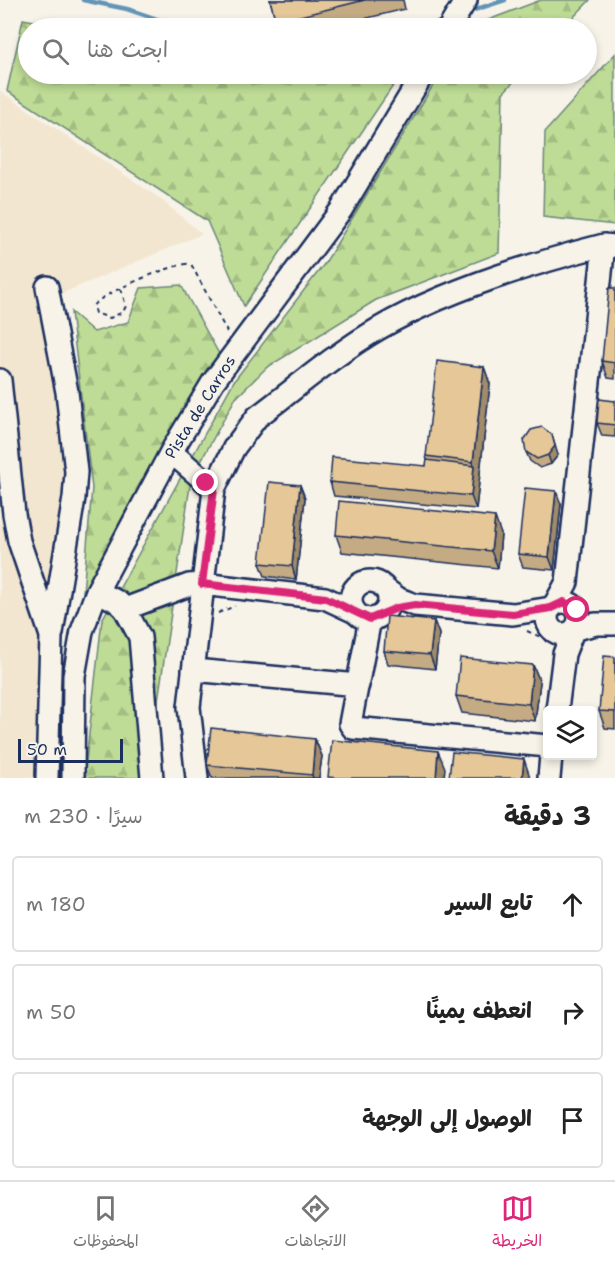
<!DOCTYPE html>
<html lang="ar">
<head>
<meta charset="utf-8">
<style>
  :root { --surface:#fff; --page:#f6f6f6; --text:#222; --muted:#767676; --line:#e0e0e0; --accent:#db2777 }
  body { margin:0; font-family:"Shantell Sans","Playpen Sans Arabic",sans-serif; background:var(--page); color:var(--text); direction:rtl }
  .controls { position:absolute; right:18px; bottom:18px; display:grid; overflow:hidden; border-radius:6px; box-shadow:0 3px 9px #0003 }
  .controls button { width:54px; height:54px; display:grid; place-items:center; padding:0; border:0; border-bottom:2px solid var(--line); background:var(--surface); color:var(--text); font:30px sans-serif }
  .scale { position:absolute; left:18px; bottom:15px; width:105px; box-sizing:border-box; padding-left:6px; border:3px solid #1b2f5e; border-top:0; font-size:16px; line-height:21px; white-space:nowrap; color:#1b2f5e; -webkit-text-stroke:4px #f7f3e8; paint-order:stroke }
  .stop { position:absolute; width:18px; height:18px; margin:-14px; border:4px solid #db2777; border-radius:50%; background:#fff }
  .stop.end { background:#db2777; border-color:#fff; box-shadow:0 2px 6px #0008 }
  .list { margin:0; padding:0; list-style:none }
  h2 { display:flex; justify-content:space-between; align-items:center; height:78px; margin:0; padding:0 24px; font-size:26px }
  h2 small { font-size:20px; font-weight:400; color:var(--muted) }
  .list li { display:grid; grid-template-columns:39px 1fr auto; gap:18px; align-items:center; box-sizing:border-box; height:96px; margin:0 12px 12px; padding:0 12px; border:2px solid var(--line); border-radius:6px }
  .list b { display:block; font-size:22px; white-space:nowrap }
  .list em { font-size:20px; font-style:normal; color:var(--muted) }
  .icon { flex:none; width:33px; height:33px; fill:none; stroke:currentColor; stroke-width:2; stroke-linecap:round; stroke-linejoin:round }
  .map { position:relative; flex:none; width:615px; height:778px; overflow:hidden; direction:ltr }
  .search { position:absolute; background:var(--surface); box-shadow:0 3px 9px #0003; left:18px; right:18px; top:18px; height:66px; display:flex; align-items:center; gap:15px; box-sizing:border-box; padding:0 21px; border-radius:33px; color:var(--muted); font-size:22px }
  .sheet { height:402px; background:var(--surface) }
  nav { display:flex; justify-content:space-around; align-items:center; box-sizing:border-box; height:84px; border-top:2px solid var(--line); background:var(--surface); font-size:16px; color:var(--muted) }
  nav a { display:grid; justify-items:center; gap:3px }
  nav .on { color:var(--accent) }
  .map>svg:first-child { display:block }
  .built { fill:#f2e6d0 }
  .forest { fill:url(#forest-firs); stroke:#6c867a; stroke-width:1.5 }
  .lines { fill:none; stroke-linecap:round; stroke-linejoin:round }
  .stream { stroke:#6294b7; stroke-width:4.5 }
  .minor-casing { stroke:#1b2f5e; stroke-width:26 }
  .path { stroke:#1b2f5e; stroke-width:2; stroke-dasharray:4.5 4.5; stroke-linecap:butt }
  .minor { stroke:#f7f3e8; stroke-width:21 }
  .wall { fill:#c5ab83; stroke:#1b2f5e; stroke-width:1.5 }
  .shaded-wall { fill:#a08b6a; stroke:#1b2f5e; stroke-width:1.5 }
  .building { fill:#e5c798; stroke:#1b2f5e; stroke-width:1.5 }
  .route { stroke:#db2777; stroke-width:8 }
  .labels { text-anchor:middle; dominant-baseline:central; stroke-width:4.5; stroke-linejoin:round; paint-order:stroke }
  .street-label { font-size:16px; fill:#1b2f5e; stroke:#f7f3e8 }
</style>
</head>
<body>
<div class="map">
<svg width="615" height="778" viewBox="0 0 615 778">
  <defs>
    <pattern id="forest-firs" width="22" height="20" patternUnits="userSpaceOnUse" patternTransform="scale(1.5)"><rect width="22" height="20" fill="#bedc95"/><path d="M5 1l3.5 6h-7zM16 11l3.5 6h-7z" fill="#a3bd83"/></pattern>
  </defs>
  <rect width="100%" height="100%" fill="#f7f3e8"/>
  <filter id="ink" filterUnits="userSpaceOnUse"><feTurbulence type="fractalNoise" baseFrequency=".0167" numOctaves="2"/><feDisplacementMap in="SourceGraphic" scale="12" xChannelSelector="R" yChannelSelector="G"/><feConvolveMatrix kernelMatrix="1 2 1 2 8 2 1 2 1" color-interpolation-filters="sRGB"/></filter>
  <g filter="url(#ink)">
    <path class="built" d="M0,91l159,107 43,36 -144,61 27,183 -23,134 -7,166h-55z"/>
    <path class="forest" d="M541,0h49l-27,28h-96z
      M23,19l49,9h-44v46h373l-157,232 -37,-85 -200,-130z
      M615,54v171l-72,-8 2,-85z
      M440,74h81l-18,19 -4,160 -123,47 -110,68 -31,31 -44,80 -36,242 8,57h-79l18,-158 132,-239 91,-118z
      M181,285l38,69 -137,250 10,-116 -21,-176 23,20 34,-10 13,-34z"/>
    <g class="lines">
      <path class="stream" d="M83,0l44,9 56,19
        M474,10l31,-10
        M412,28l30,-6"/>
      <defs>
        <path id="minor" d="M449,28l17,-28
          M47,287l20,105 9,80 -2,26 -22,135
          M0,380l14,134 5,27 32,95 -4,142
          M171,452l43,37
          M351 600a19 19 0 1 1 38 0a19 19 0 1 1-38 0Z
          M385,589l14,10 16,6 98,9 38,-6
          M97,591l21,11 7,7 15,28 12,141
          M547 618a16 16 0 1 1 32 0a16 16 0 1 1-32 0Z
          M555,604l12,-22 37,-337
          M125,609l64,-24 13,-1 123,14 30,14
          M370,619l-20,105 3,4 195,18
          M575,629l21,-5h19
          M193,670l165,15
          M557,710l7,-56 9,-23
          M73,778l1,-102 8,-45 15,-40 74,-139 42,-70 128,-172 82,-136
          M197,778l-8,-71 25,-218 20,-41 23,-31c39,-29 78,-63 121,-88 67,-39 152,-65 226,-84l11,1
          M549,778l2,-22"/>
      </defs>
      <use href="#minor" class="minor-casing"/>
      <path class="path" d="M121,289l5,17 -3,6 -13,6 -15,-5 -2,-7c5,-11 85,-45 98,-42l36,68
        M218,613l17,-7
        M527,631l16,7 6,7"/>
      <use href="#minor" class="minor"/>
    </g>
    <path class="wall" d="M270,0h133l2,9 -79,19h-48z
      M615,288v91l-7,-1 -6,-17z
      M484,367l6,17 -14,125 -142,-13 -4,-14 96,-16 1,-6 -1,-4z
      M615,401v36l-13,-1 -5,-13z
      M526,452l32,3 -7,9 -11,4 -10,-7z
      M300,485l5,13 -9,82 -31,-4 -5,-13z
      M561,504l-7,66 -31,-3 -5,-13z
      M501,534l-3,34 -156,-16 -6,-17z
      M434,621l5,13 -4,35 -47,-5 -4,-13z
      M615,657v72l-10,-1 -6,-17z
      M533,665l7,17 -5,39 -73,-8 -6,-17z
      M315,739l7,17 -3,22h-107l-5,-13z"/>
    <path class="shaded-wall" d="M484,367l6,17 -14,125 -5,-13 3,-30 -1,-4z
      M552,435l6,20 -7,9 -3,-9z
      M300,485l5,13 -9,82 -4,-14z
      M556,491l5,13 -7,66 -5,-13z
      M495,517l6,17 -3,34 -7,-17z
      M434,621l5,13 -4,35 -5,-14z
      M533,665l7,17 -5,39 -6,-17z
      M315,739l7,17 -3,22h-6l-1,-3z
      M438,751l7,17 -1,10h-8z
      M524,759l6,18v1h-8z"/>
    <path class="building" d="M270,0h95l-89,22z
      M609,288h6v75l-13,-2z
      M437,361l47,6 -11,95 -47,-6z
      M599,399l16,2v24l-18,-2z
      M542,427l10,8 3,11 -7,9 -11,4 -11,-7 -2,-12 7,-10z
      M332,457l94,9 1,-6 47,6 -3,30 -141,-14z
      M269,482l31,3 -8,81 -32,-3z
      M525,488l31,3 -7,66 -31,-3z
      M339,501l156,16 -4,34 -155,-16z
      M387,616l47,5 -4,34 -46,-4z
      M604,656l11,1v55l-16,-1z
      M460,658l73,7 -4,39 -73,-8z
      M211,728l104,11 -3,36 -105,-10z
      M332,740l106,11 -2,27h-98l-10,-1z
      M452,752l72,7 -2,19h-73z"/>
  </g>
  <g class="lines" filter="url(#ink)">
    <path class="route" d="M206,483l8,6 -12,95 124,14 44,21 27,-11 18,-3 98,9 38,-6 13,-6 13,8"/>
  </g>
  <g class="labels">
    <g class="street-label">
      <text transform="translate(200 407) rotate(-58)">Pista de Carros</text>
    </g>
  </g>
</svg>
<div class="controls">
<button><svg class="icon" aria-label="layers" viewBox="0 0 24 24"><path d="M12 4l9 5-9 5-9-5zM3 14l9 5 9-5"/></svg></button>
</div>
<div class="scale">50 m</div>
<div class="stop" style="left:577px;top:610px"></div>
<div class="stop end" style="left:206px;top:483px"></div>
<div class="search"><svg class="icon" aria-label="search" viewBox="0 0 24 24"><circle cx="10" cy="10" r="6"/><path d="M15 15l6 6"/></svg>ابحث هنا</div>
</div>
<section class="sheet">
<h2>3 دقيقة<small>سيرًا · 230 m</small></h2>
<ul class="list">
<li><svg class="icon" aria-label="ahead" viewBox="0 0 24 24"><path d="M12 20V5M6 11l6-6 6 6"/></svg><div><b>تابع السير</b></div><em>180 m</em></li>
<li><svg class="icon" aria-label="right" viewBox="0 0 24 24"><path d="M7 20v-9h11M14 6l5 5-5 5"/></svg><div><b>انعطف يمينًا</b></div><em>50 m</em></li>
<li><svg class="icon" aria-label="arrive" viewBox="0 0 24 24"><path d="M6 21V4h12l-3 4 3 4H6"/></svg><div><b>الوصول إلى الوجهة</b></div></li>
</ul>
</section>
<nav>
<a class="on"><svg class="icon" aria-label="map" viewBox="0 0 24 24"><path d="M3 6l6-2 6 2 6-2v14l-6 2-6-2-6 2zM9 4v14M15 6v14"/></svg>الخريطة</a>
<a><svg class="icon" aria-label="directions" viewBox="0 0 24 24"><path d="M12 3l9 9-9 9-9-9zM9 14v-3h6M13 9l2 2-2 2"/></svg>الاتجاهات</a>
<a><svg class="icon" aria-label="saved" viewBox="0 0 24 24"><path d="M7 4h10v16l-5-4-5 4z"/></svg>المحفوظات</a>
</nav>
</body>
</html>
